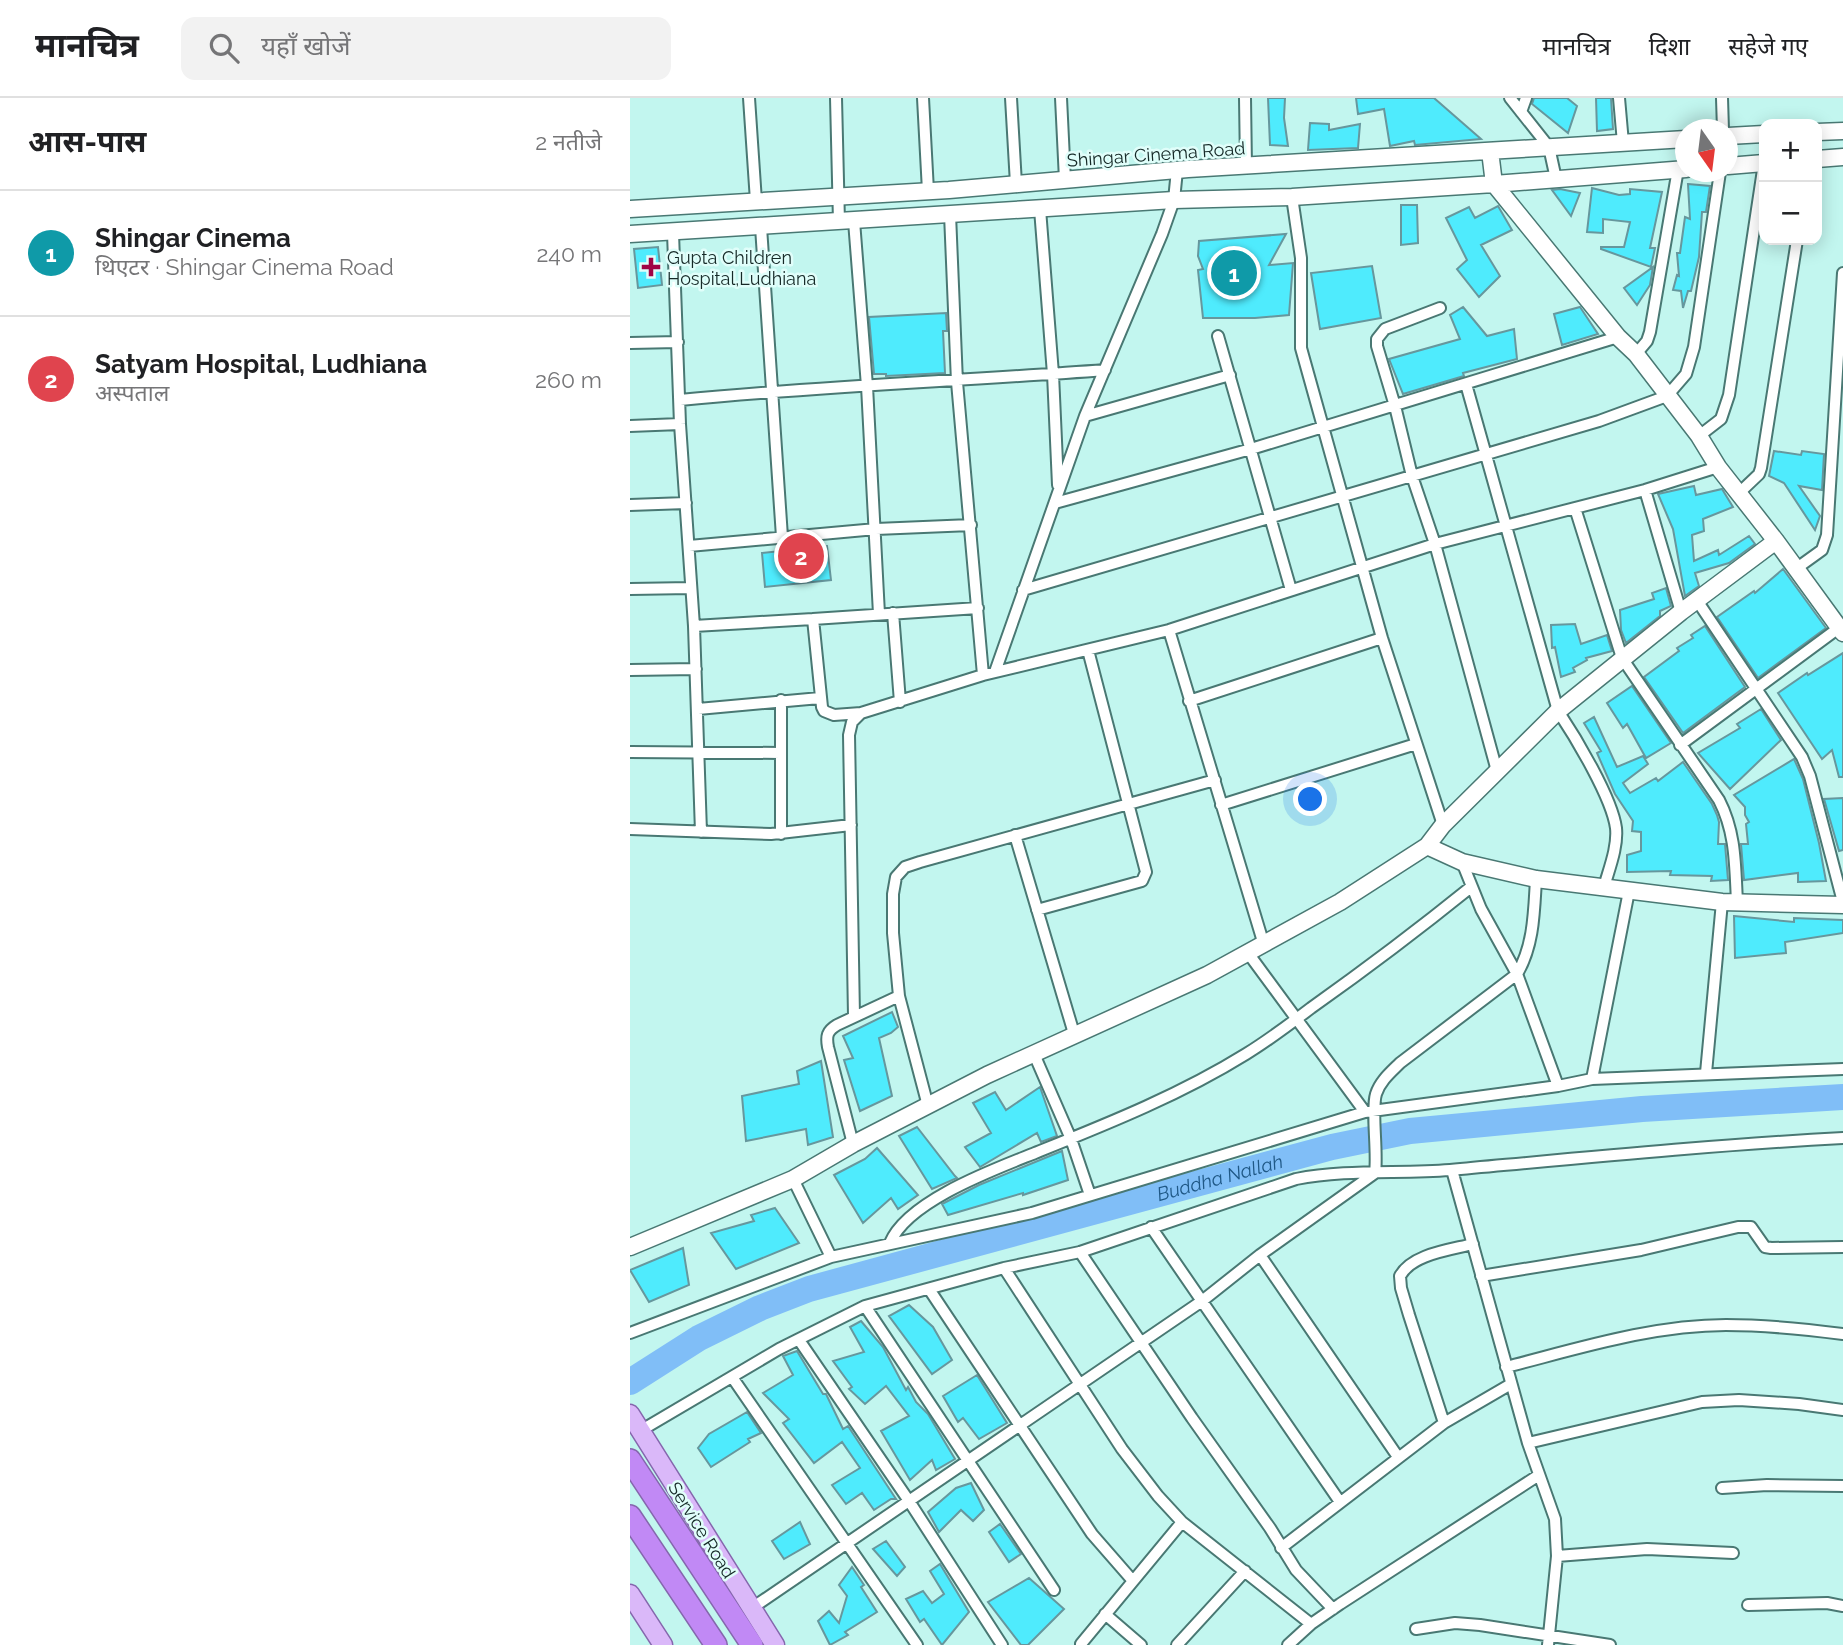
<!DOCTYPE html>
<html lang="hi">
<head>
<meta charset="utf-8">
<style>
  :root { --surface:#fff; --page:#f2f2f2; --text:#202124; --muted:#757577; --line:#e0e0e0; --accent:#0b8043 }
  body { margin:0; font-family:Raleway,"Noto Sans Devanagari",sans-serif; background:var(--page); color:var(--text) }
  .controls { position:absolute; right:21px; top:21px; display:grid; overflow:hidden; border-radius:14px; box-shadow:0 4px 18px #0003 }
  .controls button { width:63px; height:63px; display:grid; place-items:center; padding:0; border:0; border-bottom:2px solid var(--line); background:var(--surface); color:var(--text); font:35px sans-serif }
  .compass { position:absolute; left:1045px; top:21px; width:63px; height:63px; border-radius:50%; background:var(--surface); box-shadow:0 4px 18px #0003; rotate:166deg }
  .you { position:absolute; left:681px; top:702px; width:24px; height:24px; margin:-18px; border:5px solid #fff; border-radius:50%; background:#1a73e8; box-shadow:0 0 0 10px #1a73e833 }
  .badge { display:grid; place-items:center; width:46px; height:46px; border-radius:50%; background:var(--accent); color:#fff; font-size:23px; font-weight:700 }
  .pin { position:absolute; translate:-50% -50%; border:4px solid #fff; box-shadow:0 2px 7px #0006 }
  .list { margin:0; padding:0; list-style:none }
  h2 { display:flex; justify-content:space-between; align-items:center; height:91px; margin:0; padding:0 28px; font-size:30px }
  h2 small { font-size:23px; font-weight:400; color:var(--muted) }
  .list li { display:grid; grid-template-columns:46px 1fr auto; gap:21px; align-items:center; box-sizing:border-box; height:126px; padding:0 28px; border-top:2px solid var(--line) }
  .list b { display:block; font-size:26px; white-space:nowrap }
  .list p { margin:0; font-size:23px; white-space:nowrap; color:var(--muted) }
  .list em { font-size:23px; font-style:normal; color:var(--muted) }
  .icon { flex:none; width:38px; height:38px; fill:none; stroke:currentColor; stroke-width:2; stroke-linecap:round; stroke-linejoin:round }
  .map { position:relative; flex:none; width:1213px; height:1547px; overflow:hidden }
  header { display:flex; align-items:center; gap:42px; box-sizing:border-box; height:98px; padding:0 35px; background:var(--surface); border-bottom:2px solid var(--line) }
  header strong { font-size:33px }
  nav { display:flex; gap:38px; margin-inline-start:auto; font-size:24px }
  .search { width:490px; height:63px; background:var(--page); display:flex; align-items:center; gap:18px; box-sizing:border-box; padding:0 24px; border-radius:14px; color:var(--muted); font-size:26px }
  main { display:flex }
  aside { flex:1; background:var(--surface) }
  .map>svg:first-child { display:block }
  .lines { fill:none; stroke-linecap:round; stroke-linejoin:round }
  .river { stroke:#80bef7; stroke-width:26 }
  .building { fill:#4febfd; stroke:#66979d; stroke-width:2 }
  .street-casing { stroke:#497873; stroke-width:14 }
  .secondary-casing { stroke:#497873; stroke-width:19 }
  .primary-casing { stroke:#8567ad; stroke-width:21 }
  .highway-casing { stroke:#8567ad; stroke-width:24 }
  .street { stroke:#fff; stroke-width:10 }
  .secondary { stroke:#fff; stroke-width:16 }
  .primary { stroke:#dab8f9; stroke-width:18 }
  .highway { stroke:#c189f5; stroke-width:21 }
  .poi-dot { fill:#a00345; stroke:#e0fefa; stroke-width:2.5 }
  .labels { text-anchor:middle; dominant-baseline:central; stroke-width:5; stroke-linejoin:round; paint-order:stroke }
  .street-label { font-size:18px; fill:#152927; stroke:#e0fefa }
  .poi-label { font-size:18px; fill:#152927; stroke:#e0fefa; text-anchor:start }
  .water-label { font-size:19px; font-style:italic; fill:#1f5886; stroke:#e0fefa }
</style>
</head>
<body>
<header>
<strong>मानचित्र</strong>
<div class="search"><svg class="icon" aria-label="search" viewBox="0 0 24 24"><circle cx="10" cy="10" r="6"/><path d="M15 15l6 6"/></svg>यहाँ खोजें</div>
<nav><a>मानचित्र</a><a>दिशा</a><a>सहेजे गए</a></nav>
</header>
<main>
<aside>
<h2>आस-पास<small>2 नतीजे</small></h2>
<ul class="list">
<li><span class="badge" style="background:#0f9aa8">1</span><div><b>Shingar Cinema</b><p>थिएटर · Shingar Cinema Road</p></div><em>240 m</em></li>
<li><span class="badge" style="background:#e0444e">2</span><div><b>Satyam Hospital, Ludhiana</b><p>अस्पताल</p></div><em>260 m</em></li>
</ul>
</aside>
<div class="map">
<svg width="1213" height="1547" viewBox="0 0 1213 1547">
  <rect width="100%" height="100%" fill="#c2f6ef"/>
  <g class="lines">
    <path class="river" id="s1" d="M0,1284l69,-44 61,-30 49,-19 523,-142 78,-16 232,-22 201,-12"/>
  </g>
  <path class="building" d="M638,0h17l-1,20 4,28 -18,-1z
    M726,0h78l47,41 -66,6 -1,-4 -24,5 -6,-37 -26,5z
    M904,0h33l10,8 -9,27 -36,-29z
    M966,0h15l2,31 -16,2z
    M680,25l19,1v6l31,-6 -2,24 -50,2z
    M1058,86l22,2 -4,26h-4l-3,45 -8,34h-3l-5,17 -2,-17 -8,-1 4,-15 2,1 -2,-23h3l5,-36 5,2z
    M962,90l27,7 11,-1v-5l32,3 -12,56h5l-4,19 -50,-18v-2h23l6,-25 -27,-3v14l-16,-1z
    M930,91l20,4 -9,23 -19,-26z
    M771,107h16l1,38 -17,2z
    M868,108l14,24 -31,15 19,31 -21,21 -22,-28 10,-9 -21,-42 23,-11 6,11z
    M656,136l-17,31 24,-2 -4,52 -34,3h-52l-5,-48 5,-1 -5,-13 1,-15z
    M28,149l4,38 -24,3 -4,-39z
    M742,168l9,52 -61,11 -9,-56z
    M1023,169l-3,18 -13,20 -13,-17z
    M833,209l24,29 27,-7 3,30 -54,14 1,3 -61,18 -14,-35 71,-20 -10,-24z
    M950,209l18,27 -36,11 -8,-31z
    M316,215l1,18h-4l2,42 -59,3v-2h-12l-5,-57z
    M1144,353l27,4 1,-4 22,3 -2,36 -23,-4 21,30 -5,14 -31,-47 -15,-7z
    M1064,388l2,9 26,-6 11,18 -30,12 1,12 -12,4 2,26 24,-11 1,5 30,-19 6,8 -26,19 -34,10 4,13 -14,10 -12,-67 -15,-35z
    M197,448l4,34 -66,7 -3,-34z
    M1153,471l43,59 -68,50 -41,-61 37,-26 1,2z
    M1036,490l5,18 -11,5v5l-34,27 -5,-13 -1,-20 34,-11 -2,-6z
    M945,526l6,20 26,-9 5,16 -26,7 1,2 -14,8 2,4 -14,5 -6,-30 -3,1 -1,-23z
    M1075,528l40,61 -62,46 -39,-56 35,-26 -2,-3 16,-10 -2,-3z
    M1213,555v124h-4l-7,-27 -10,9 -44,-66 29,-20 1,2z
    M1002,588l39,57 -25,15 -19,-34 -4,4 -16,-25z
    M1131,611l20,31 -51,49 -32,-36 42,-25 -3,-4z
    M964,619l23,50 26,-11 5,8 -25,19 7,10 26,-15 2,3 25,-19 29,42 5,11 2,7 -1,22h7l3,36 -17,1 1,-5 -42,-1 1,-4 -44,1v-17l14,-4v-19l-9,-1 1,-10 -18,-27 -18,-41 4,-2 -17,-28z
    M1164,661l9,20 16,64 7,38 -28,1v-9l-54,7 -3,-36h7l-2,-20 3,-2 -4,-7v-8l-11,-12z
    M1213,700v52l-4,1 -15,-52z
    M1104,818l60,6v-4l49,2v13l-58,9 1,11 -51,5z
    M262,914l6,15 -7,6 -12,5 13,58 -32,15 -16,-51 9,-2 -10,-22z
    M191,963l12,76 -25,8 -2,-16 -60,12 -4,-45 57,-12 -2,-13z
    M410,989l17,49 -16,6 -4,-9 -57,34 -15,-20 26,-14 -18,-30 22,-11 11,18z
    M287,1029l38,49 2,2 -25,11 -33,-53z
    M247,1050l41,47 -20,14 -7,-11 -28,25 -29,-48 31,-16z
    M432,1053l6,29 -45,15v-2l-75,22 -6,-11 37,-19z
    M145,1110l24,35 -63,26 -25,-36 43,-12 -3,-6z
    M53,1150l6,37 -40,17 -19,-32z
    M279,1207l24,22 19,33 -20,14 -43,-58z
    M231,1223l22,26 23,43 2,-3 8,15 12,12 27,45 -19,11 -4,-10 -22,20 -29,-49 28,-15 -23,-30 -21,18 -16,-15 3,-2 -19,-26 31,-9 -14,-25z
    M167,1253l26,43h3l17,35 5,-3 48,73h-5l-17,11 -12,-17 -16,11 -14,-19 28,-17 -18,-26 -28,21 -31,-40 6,-4 -26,-26 30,-18 -10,-19z
    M347,1277l30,48 -28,16 -16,-21 -5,4 -15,-26z
    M117,1314l14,21 -13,6 2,3 -39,25 -13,-19 11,-14z
    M341,1385l13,27 -11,11 -12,-11 -22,22 -11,-20 28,-24z
    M170,1424l10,22 -26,15 -12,-18z
    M370,1426l21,30 -12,8 -20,-30z
    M256,1443l19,26 -8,9 -24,-27z
    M310,1466l29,48 -27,33 -18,-26 -4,3 -14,-23 17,-8 9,12 12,-9 -14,-23z
    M222,1469l12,18 -3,2 16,25 -32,20 3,3 -18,10 -12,-24 11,-10 10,12 8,-27 -8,-11z
    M399,1480l35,31 -36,36h-7l-33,-43z"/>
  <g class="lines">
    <defs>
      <path id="street" d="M119,0l7,103
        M206,0l3,124
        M293,0l5,93
        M381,0l5,86
        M431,0l4,82
        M615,0l1,68
        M880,0l39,49 7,32
        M989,0l4,45
        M1092,0l1,32
        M891,14l5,-14
        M662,99l9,61v90l81,290 61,187
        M410,111l13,165 5,111
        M320,116l7,168 26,293
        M224,123l13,165 12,228
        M131,129l21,310
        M43,135l7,191 14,202 7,206
        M810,210l-55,21 -8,10v7l18,60 17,70 23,68 62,227
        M588,238l73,254
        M0,245l48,-1
        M1006,256l11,-13 3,-9 28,-163
        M836,286l92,327c18,27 54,87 58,117 2,19 -7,41 -12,59
        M50,302c141,-14 283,-19 425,-30
        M455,318l145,-41
        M0,328l50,-2
        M1069,338l22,-17 8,-24 35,-232
        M1015,392l36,122
        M1109,395l20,-19 2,-6 36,-228
        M425,405l196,-54 367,-112
        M0,407l56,-2
        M945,410l47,150 97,142c17,33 16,65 18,102
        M59,448l187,-17 95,-4
        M1167,470l25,-18 5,-15 16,-262
        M0,491l61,-1
        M393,492l576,-169 68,-25 19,-22 8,-27 26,-175
        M1068,504l104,155 8,19 33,126
        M263,515l7,89
        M183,521l165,-11
        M64,528l119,-7 9,88 2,4 10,4 27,-2
        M539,532l95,315
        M0,572l66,-1
        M365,574l90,-256 77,-182 12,-34 3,-30
        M151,602v134
        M559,603l193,-63
        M68,611l122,-11
        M1050,647l160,-118
        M0,654l151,1
        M591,707l195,-61
        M0,731l141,5 80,-9
        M385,737l60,202
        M832,764l19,47 36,65 41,112
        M407,812l105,-29 4,-9 -58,-222
        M618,855l117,159
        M224,918l-5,-281 3,-13 9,-9 122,-38 186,-45 266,-86 210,-54 73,-23
        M404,956l37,85 19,56
        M1076,975l16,-171
        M962,981l37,-188
        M298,1008l-29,-110 -6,-63v-39l3,-17 9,-10 15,-5 295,-82
        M223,1046l-25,-97c-2,-11 -1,-16 9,-22l62,-29
        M822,1072l76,273 27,76 2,37 -9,89
        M163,1081l38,78
        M521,1129l189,275
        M260,1145c17,-42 105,-74 145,-90 72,-29 145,-58 211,-99 23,-14 44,-30 65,-46 55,-39 108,-79 160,-121
        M450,1154l112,166 78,110 26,42 37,39
        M630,1157l138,202
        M374,1170l118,181 36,47 24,26 129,102
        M851,1178l160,-26 97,-23h13l14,20 6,1 72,-1
        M299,1191l163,245 41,47
        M235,1208l189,284
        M0,1235l201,-76 201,-44 333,-101 193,-26 34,-7 251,-10
        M169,1242l110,161 93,144
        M876,1269c71,-18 146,-42 220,-42 39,0 78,4 117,9
        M102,1279l185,268
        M814,1325l-35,-108 -8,-27 -1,-12c12,-22 50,-26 73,-32
        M10,1333l139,-82 86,-43 139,-38 76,-16 216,-73c50,-10 103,-5 154,-9 131,-12 262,-25 393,-32
        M898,1345l174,-41 37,-2 60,4 44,6
        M1092,1390l45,-3 76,1
        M651,1450l163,-125 67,-39
        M927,1458l90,-7 86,4
        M1118,1507l79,-2 16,3
        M122,1510l450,-307 58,-46 115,-82c3,-21 -4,-63 1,-79 4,-13 15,-22 24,-31l117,-89c17,-29 17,-62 19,-95
        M475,1516l36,31
        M786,1531l39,-6 25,2 130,20
        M451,1546l101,-122
        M547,1547l68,-74
        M658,1547l23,-21 29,-20 199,-129"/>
      <path id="secondary" d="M1187,34l26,-1
        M1098,38l36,-2
        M860,53l4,33 124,153 18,17 63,82 19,31 58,74 67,92
        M1187,61l26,-2
        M1098,68l36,-3
        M0,111l319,-19 239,-21 498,-30
        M0,136l544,-34 118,-3 202,-13 192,-15
        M797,748l35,16 74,17 186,23 121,3
        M0,1149l163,-68 60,-35 134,-69 220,-100 133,-73 87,-56 16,-21 115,-114 123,-99 95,-71"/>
      <path id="primary" d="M0,1316l145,231
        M0,1496l33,51"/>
      <path id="highway" d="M0,1362l122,185
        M0,1418l86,129"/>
    </defs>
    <use href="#street" class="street-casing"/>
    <use href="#secondary" class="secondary-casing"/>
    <use href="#primary" class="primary-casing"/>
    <use href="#highway" class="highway-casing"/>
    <use href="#street" class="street"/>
    <use href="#secondary" class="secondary"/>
    <use href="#primary" class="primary"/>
    <use href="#highway" class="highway"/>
  </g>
  <path class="poi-dot" d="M17.5 158.5h7v7h7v7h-7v7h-7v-7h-7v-7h7z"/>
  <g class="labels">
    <g class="street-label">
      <text transform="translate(526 56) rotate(-4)">Shingar Cinema Road</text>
      <text transform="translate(72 1432) rotate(58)">Service Road</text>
    </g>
    <g class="poi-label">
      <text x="37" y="159">Gupta Children<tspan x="37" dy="21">Hospital,Ludhiana</tspan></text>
    </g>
    <g class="water-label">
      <text stroke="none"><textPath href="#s1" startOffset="628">Buddha Nallah</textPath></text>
    </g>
  </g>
</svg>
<div class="controls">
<button>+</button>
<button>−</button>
</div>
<svg class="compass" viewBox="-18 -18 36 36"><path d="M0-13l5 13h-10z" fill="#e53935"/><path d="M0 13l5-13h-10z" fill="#757577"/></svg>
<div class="you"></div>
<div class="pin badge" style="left:604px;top:175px;background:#0f9aa8">1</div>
<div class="pin badge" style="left:171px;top:458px;background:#e0444e">2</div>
</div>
</main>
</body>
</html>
